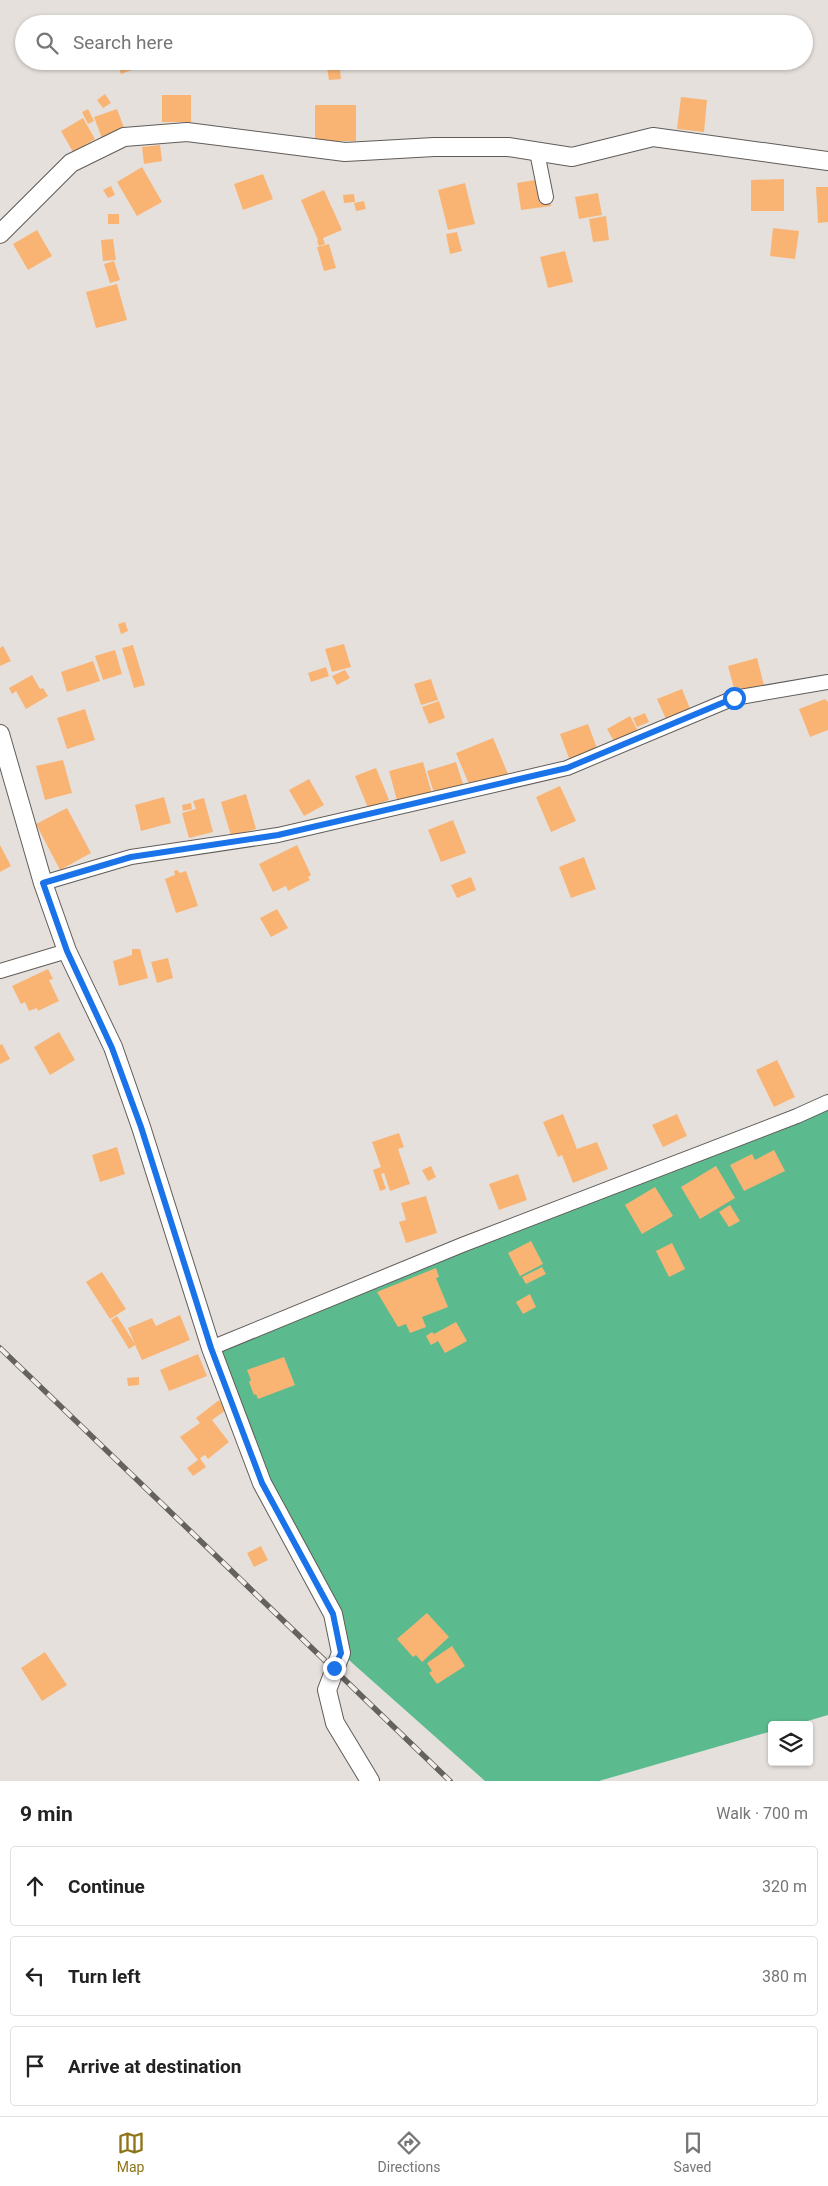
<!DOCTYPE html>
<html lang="en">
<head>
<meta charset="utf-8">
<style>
  :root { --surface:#fff; --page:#f2f2f2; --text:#222; --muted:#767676; --line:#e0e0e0; --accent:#8e7418 }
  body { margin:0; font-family:Roboto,sans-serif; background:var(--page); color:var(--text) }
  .controls { position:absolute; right:15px; bottom:15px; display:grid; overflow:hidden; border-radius:5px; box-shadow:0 1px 4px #0004 }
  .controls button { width:45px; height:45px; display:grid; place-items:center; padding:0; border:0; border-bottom:1px solid var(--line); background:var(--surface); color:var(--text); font:25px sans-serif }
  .stop { position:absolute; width:15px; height:15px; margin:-11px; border:4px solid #1a73e8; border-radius:50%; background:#fff }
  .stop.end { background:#1a73e8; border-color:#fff; box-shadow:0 1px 5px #0008 }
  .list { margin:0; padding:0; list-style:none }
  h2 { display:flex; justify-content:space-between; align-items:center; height:65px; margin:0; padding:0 20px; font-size:21px }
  h2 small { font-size:16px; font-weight:400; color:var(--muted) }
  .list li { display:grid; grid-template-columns:32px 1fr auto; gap:15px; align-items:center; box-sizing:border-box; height:80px; margin:0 10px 10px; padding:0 10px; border:1px solid var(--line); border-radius:5px }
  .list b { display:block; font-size:19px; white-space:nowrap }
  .list em { font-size:16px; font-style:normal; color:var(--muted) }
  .icon { flex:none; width:28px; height:28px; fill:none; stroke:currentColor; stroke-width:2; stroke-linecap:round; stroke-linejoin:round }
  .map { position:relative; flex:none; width:828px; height:1781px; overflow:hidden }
  .search { position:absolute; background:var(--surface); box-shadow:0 1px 4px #0004; left:15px; right:15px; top:15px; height:55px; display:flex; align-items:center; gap:12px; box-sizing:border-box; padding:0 18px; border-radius:28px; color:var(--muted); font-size:19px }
  .sheet { height:335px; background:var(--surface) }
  nav { display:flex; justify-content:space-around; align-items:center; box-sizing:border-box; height:70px; border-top:1px solid var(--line); background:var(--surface); font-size:14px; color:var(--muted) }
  nav a { display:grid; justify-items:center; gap:2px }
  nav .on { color:var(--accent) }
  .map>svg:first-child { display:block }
  .forest { fill:#5cbb8e }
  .building { fill:#f9b474 }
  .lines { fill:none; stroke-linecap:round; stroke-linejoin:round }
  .minor-casing { stroke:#605c59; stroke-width:16 }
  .tertiary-casing { stroke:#605c59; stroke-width:20 }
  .minor { stroke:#fff; stroke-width:14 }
  .tertiary { stroke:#fff; stroke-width:18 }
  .rail-casing { stroke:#64615f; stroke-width:5.5 }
  .rail { stroke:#f2eeea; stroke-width:4; stroke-dasharray:11; stroke-linecap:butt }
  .route { stroke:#1a73e8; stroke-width:6 }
</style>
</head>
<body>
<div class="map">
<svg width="828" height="1781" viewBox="0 0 828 1781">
  <rect width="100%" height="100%" fill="#e5e0dc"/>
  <path class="forest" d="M828,1099v616l-34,10h-22v6l-173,50h-114l-144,-128 -130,-305z"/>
  <path class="building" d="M116,61h38l-33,13z
    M326,61h13l2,18 -12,1z
    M105,94l6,9 -8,5 -6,-8z
    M162,95h29v27h-29z
    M681,97l26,3 -3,32 -27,-3z
    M315,105h41v36h-41z
    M88,109l6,12 -6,3 -6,-12z
    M117,109l9,24 -23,8 -9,-24z
    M83,118l12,21 -22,13 -12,-21z
    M160,145l2,16 -18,3 -2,-17z
    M142,167l20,35 -25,14 -20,-34z
    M263,174l10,25 -30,11 -9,-26z
    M547,178l4,28 -30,4 -4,-27z
    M784,179v32h-33v-31z
    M465,183l10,41 -27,6 -10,-40z
    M111,186l4,9 -7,3 -5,-8z
    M816,187h12v35l-10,1z
    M324,190l18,40 -19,8 2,6 -6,2 -2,-5 1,-1 -17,-40z
    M598,193l4,22 -23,4 -4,-22z
    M354,194l1,8 -11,1 -1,-8z
    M364,201l2,8 -10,2 -2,-8z
    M108,214h11v10h-11z
    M606,216l3,24 -16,2 -4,-23z
    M773,228l26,3 -4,28 -25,-3z
    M37,230l15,26 -24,14 -15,-26z
    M457,232l5,19 -12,3 -4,-20z
    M113,239l3,21 -13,1 -2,-21z
    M329,244l7,24 -12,3 -7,-24z
    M565,251l8,31 -25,6 -8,-31z
    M114,261l6,19 -10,3 -6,-19z
    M117,284l10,36 -31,8 -10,-36z
    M125,622l3,9 -7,3 -3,-10z
    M344,644l7,23 -19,5 -7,-23z
    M133,645l12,40 -11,3 -12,-40z
    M3,646l8,15 -11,5v-18z
    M115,650l7,24 -19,6 -8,-24z
    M757,658l8,31 -29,7 -8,-30z
    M93,661l7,20 -33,11 -6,-20z
    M326,667l3,9 -18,6 -3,-9z
    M345,670l5,8 -13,7 -5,-9z
    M32,675l8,14 3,-1 5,8 -22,13 -10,-18 -4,3 -3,-6z
    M431,679l7,21 -17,5 -7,-21z
    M682,689l11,27 -24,10 -12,-27z
    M825,699l3,3v28l-18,7 -11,-28z
    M439,701l6,17 -16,6 -7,-17z
    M85,709l10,31 -28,9 -10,-31z
    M645,713l4,9 -12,5 -4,-9z
    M630,716l10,19 -22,13 -11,-19z
    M588,724l12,32 -28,10 -12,-32z
    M493,738l15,36 -37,15 -15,-36z
    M63,760l9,33 -27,7 -9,-34z
    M423,762l9,32 -34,10 -9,-33z
    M456,762l8,25 -29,9 -8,-25z
    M376,768l13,32 -21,8 -13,-32z
    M309,779l15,26 -20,11 -15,-26z
    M560,786l16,35 -25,11 -15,-35z
    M246,794l10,35 -25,7 -10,-34z
    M164,797l7,26 -30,8 -6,-26z
    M204,798l9,34 -24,6 -7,-25 14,-4 -3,-8z
    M191,803l1,6 -9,2 -1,-6z
    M67,808l24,45 -31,17 -24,-46z
    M453,820l13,33 -25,9 -13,-32z
    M0,845l11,21 -11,6z
    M297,845l14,30 -3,2 2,3 -22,11 -2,-5 -13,6 -14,-28z
    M584,857l12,32 -25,9 -12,-31z
    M177,870l3,3 6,-2 12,35 -22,7 -11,-34 10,-4 -1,-4z
    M471,877l5,13 -19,8 -6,-13z
    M277,909l11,19 -17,9 -11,-19z
    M132,949h8l8,29 -29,8 -6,-25 19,-6z
    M168,958l5,20 -16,5 -6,-21z
    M48,969l5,10 -4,1 10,21 -21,10 -1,-3 -8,3 -4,-9 -4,2 -9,-18z
    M59,1032l16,28 -25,15 -16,-28z
    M2,1044l8,15 -10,5v-19z
    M777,1060l18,37 -21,10 -18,-37z
    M563,1114l14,35 20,-7 11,27 -35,14 -11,-28 -4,2 -15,-35z
    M677,1114l10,22 -24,11 -11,-22z
    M399,1133l5,14 -6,2 12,35 -20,7 -6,-18 -3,1 5,15 -6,2 -7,-21 8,-3 -9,-25z
    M117,1147l8,27 -25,8 -8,-27z
    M774,1150l11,21 -41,20 -14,-26 22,-11 3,6z
    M431,1166l5,11 -8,4 -6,-11z
    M716,1166l19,32 -35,21 -19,-32z
    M518,1174l9,26 -28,10 -10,-26z
    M655,1187l18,29 -31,18 -17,-29z
    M426,1196l11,37 -31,10 -7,-21 7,-2 -5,-17z
    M730,1205l10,16 -11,6 -10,-15z
    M531,1241l12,23 -23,12 -12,-23z
    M672,1243l13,26 -16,8 -13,-26z
    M542,1267l4,7 -20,10 -4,-7z
    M436,1268l3,9 -3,1 12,29 -26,10 4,10 -16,6 -4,-9 -8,3 -21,-35z
    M102,1272l24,37 -16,10 -24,-37z
    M530,1294l6,13 -13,7 -7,-12z
    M180,1315l10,25 -48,20 -7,-15 -6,4 -18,-29 6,-4 18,28 -7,-16 24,-10 4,8z
    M456,1322l11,19 -22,12 -7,-12 -7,4 -5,-9 6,-4 2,2z
    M198,1354l9,22 -38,15 -9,-21z
    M284,1357l11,28 -37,14 -2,-5 -2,1 -5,-13 2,-2 -4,-10z
    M139,1377v8l-11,1 -1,-8z
    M219,1400l7,10 -14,10 17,22 -21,17 -3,-4 -5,3 6,9 -13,9 -6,-8 11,-8 -18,-23 20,-14 -4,-5z
    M261,1546l7,14 -14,7 -7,-14z
    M427,1613l22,24 -27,25 -6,-7 -3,2 -16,-18z
    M452,1646l13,20 -28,18 -8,-11 3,-2 -5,-8z
    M45,1652l22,33 -25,16 -21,-33z"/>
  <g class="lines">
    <defs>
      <path id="minor" d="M537,152l9,45
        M43,883l88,-26 147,-22 289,-67 167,-70 94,-16
        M0,971l67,-20
        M211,1348l251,-103 335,-129 31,-14"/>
      <path id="tertiary" d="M0,234l71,-71 53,-26 63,-5 158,20 89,-5h74l64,10 81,-20 175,24
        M0,734l43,149 24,68 46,96 28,80 70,221 51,135 71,131 8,39 -14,37 8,33 35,58"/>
    </defs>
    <use href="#minor" class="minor-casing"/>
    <use href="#tertiary" class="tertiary-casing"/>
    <use href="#minor" class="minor"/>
    <use href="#tertiary" class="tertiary"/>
    <defs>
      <path id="rail" d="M0,1348l450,433"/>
    </defs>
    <use href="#rail" class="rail-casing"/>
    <use href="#rail" class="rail"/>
  </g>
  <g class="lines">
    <path class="route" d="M334,1668l7,-15 -8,-39 -71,-131 -51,-135 -70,-221 -29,-79 -45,-97 -24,-68 88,-26 147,-22 289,-67 167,-70"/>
  </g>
</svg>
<div class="controls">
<button><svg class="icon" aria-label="layers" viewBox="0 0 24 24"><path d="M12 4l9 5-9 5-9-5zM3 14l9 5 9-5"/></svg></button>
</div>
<div class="stop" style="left:734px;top:698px"></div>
<div class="stop end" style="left:334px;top:1668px"></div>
<div class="search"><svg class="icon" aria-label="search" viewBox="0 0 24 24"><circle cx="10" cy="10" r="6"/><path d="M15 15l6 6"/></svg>Search here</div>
</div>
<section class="sheet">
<h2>9 min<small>Walk · 700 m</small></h2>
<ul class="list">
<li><svg class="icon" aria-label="ahead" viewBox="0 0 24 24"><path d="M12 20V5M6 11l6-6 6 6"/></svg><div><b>Continue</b></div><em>320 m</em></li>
<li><svg class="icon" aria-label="left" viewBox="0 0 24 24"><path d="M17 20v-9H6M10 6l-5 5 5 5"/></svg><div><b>Turn left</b></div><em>380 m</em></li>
<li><svg class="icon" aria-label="arrive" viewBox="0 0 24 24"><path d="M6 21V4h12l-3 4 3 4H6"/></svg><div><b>Arrive at destination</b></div></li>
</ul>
</section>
<nav>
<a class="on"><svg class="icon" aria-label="map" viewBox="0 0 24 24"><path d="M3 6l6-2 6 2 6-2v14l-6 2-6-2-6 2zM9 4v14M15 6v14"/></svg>Map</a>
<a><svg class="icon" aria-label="directions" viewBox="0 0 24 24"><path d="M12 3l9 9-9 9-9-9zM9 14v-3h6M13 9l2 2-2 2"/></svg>Directions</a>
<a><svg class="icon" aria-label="saved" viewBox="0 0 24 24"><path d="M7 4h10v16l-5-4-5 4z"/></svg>Saved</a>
</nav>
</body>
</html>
